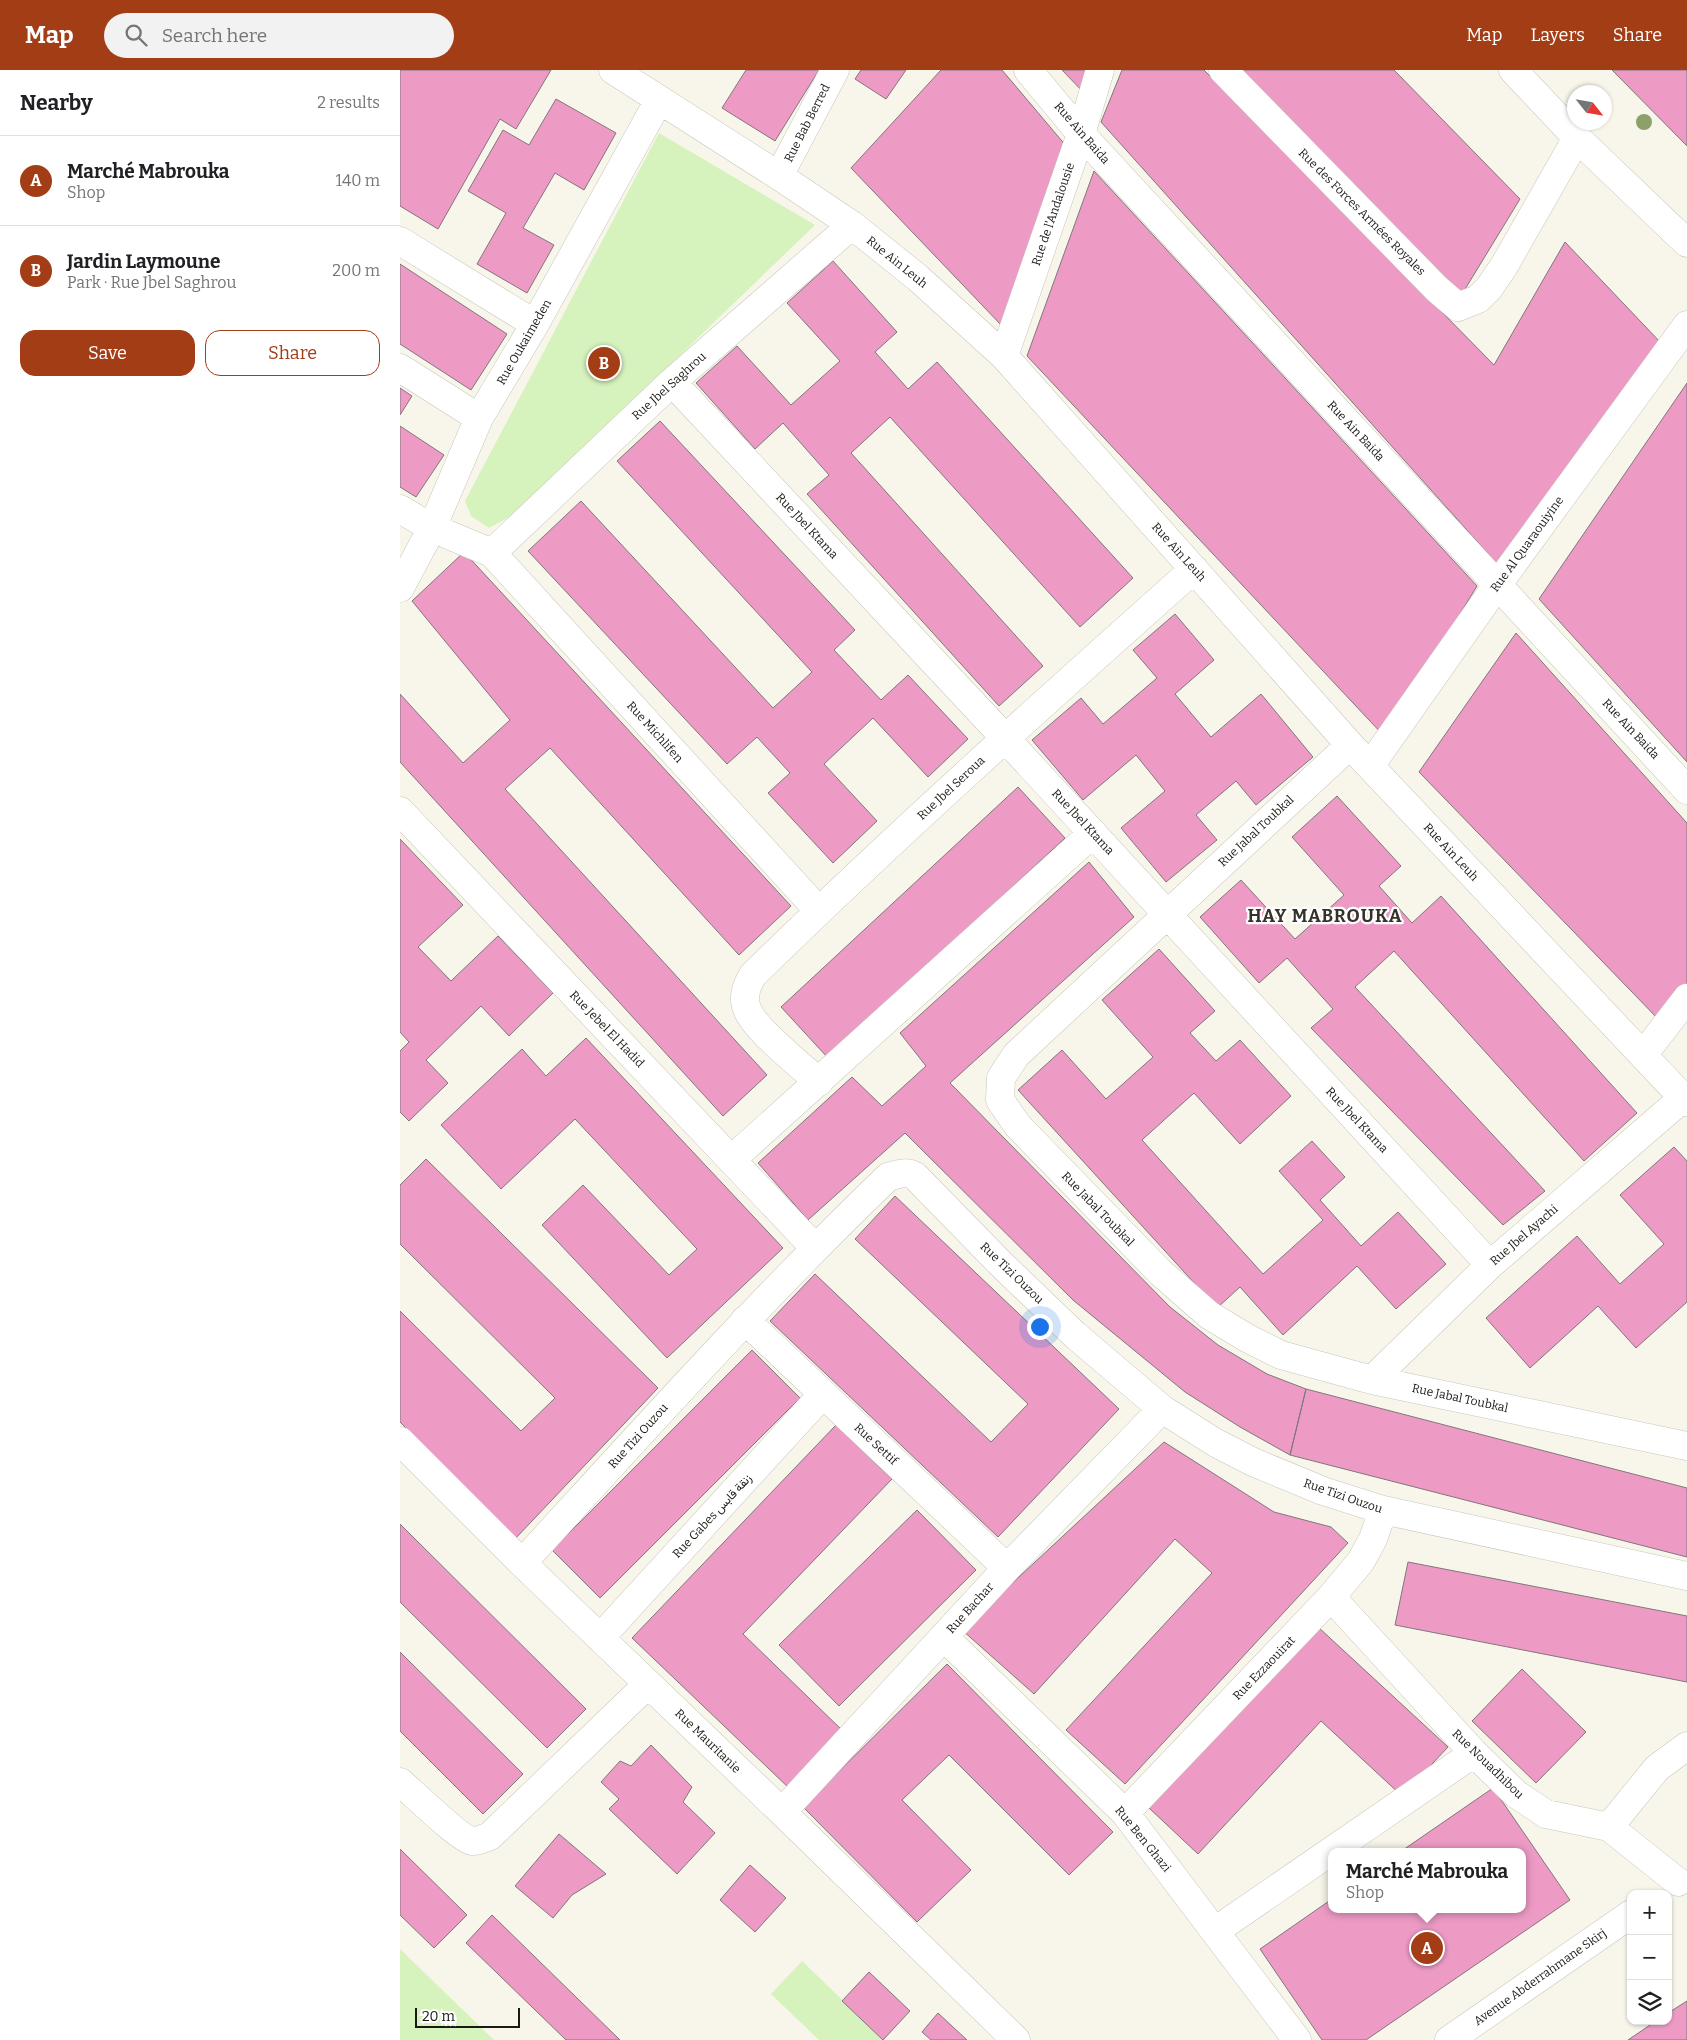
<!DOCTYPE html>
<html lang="en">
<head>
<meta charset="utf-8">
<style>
  :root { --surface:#fff; --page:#f2f2f2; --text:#202124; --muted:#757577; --line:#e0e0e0; --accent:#a33d16 }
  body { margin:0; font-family:Bitter,Vazirmatn,serif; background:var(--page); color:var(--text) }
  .controls { position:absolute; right:15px; bottom:15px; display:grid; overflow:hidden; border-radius:10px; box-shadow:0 1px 4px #0004 }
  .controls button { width:45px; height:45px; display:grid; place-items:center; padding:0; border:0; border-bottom:1px solid var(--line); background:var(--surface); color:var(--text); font:25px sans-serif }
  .compass { position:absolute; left:1167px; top:15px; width:45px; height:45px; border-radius:50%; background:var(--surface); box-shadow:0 1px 4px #0004; rotate:121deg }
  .scale { position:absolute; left:15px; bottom:12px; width:105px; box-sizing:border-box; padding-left:5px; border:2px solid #191915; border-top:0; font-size:14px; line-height:18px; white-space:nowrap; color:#191915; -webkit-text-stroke:4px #fff; paint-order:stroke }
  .you { position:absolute; left:639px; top:1256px; width:18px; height:18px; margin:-12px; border:4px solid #fff; border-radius:50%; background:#1a73e8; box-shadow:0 0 0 8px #1a73e833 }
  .badge { display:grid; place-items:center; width:32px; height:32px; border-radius:50%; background:var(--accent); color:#fff; font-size:16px; font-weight:700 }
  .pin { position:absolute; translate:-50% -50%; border:2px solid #fff; box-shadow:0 1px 5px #0006 }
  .popup { position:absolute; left:928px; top:1778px; width:198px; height:65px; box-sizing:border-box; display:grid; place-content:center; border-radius:10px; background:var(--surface); filter:drop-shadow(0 1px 4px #0005); font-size:16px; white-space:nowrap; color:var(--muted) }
  .popup b { font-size:19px; color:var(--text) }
  .popup::after { content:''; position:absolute; left:50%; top:100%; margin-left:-10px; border:10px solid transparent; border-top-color:var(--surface) }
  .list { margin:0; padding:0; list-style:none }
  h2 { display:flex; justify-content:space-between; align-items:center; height:65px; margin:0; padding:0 20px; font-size:21px }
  h2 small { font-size:16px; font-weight:400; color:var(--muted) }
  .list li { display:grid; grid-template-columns:32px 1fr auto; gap:15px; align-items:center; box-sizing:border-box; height:90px; padding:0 20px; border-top:1px solid var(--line) }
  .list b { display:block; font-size:19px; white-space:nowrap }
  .list p { margin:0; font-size:16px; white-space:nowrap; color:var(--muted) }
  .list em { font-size:16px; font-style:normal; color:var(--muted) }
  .actions { display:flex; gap:10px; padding:15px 20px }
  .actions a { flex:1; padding:11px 0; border:1px solid var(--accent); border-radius:15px; text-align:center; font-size:18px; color:var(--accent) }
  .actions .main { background:var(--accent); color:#fff }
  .icon { flex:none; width:28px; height:28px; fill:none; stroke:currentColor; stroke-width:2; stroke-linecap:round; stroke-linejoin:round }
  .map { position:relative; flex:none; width:1287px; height:1970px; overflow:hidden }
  header { display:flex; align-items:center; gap:30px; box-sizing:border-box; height:70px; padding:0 25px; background:var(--accent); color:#fff }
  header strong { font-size:24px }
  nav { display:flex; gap:28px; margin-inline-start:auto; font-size:18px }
  .search { width:350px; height:45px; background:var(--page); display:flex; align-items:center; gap:12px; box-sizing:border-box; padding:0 18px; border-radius:28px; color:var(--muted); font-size:19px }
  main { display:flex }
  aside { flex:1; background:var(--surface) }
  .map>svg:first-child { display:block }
  .green { fill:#d6f2bd }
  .building { fill:#ed9bc5; stroke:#81767b }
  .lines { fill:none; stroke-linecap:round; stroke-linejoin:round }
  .minor-casing { stroke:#c8c6bb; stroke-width:29 }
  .minor { stroke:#fff; stroke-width:28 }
  .tree { fill:#8d9f6a }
  .labels { text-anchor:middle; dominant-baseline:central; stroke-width:4.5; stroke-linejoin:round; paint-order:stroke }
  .street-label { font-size:12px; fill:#191915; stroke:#fff }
  .district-label { font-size:18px; font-weight:bold; letter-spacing:1px; fill:#343229; stroke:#fff }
</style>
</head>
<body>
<header>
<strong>Map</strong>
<div class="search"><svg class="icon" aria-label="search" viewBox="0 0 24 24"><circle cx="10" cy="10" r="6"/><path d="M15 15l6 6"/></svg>Search here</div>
<nav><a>Map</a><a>Layers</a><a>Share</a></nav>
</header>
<main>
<aside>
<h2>Nearby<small>2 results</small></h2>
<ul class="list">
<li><span class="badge">A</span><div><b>Marché Mabrouka</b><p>Shop</p></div><em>140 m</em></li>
<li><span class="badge">B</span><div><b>Jardin Laymoune</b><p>Park · Rue Jbel Saghrou</p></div><em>200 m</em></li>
</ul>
<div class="actions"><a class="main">Save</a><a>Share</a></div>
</aside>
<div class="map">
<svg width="1287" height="1970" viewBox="0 0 1287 1970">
  <rect width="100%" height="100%" fill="#f8f6eb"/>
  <path class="green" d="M259,63l156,92 -300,289 -26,14 -18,-12 -6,-15z
    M0,1879l94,91h-94z
    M402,1891l82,79h-65l-48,-46z"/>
  <path class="building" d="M0,0h151l-35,59 -16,-10 -62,110 -38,-23z
    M346,0h73l-44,71 -53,-33z
    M461,0h45l-20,29 -31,-20z
    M541,0h61l65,77 -64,180 -152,-159z
    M662,0h34l-8,27z
    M722,0h82l290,295 71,-123 97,102 -162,223 -399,-445z
    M835,0h159l126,129 -64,105z
    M1212,0h75v76z
    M156,29l60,34 -32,57 -29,-17 -32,55 31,17 -27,48 -50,-29 29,-51 -38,-22 35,-61 26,15z
    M694,101l383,415 -92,151 -358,-381z
    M433,191l64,71 -22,20 33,37 29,-27 196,216 -53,49 -190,-210 -39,36 192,213 -44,40 -192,-212 22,-19 -46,-52 -28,26 -59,-66 41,-37 54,59 49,-44 -53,-58z
    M0,194l107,70 -36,56 -71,-46z
    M1287,313v379l-148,-163z
    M0,318l12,8 -12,19z
    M260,351l195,209 -21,20 47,50 27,-25 60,64 -40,38 -55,-59 -49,46 53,57 -44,42 -65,-70 22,-20 -33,-36 -30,27 -199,-213 53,-50 192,207 39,-36 -195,-211z
    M0,356l44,29 -28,42 -16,-10z
    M64,482l327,354 -52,49 -189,-207 -45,41 262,286 -44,41 -323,-354v-68l63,69 47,-43 -98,-119z
    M775,544l39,46 -39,34 36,43 50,-43 52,63 -57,48 -20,-24 -40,34 21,25 -51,42 -45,-54 44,-37 -29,-36 -53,45 -51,-60 49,-42 22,26 54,-46 -24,-28z
    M1116,563l171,190v164l-26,35 -242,-250z
    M618,717l47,51 -237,220 -47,-51z
    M937,726l64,70 -22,20 33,37 29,-27 196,217 -53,48 -190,-210 -39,36 190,204 -42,34 -192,-197 22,-19 -46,-51 -28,25 -59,-66 41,-37 54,59 49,-44 -52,-58z
    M0,769l63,66 -45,42 33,34 47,-45 55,57 -44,43 -28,-30 -55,54 22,23 -39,38 -9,-9v-61l9,-9 -9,-10z
    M689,792l45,55 -184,166 220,224 48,38 49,29 39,15 -16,66 -50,-28 -55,-35 -112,-92 -168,-167 -97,87 -50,-57 94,-86 30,29 44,-40 -26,-33z
    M759,879l56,62 -25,22 26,28 24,-21 51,56 -51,48 -46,-51 -52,47 121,134 60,-54 -44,-49 33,-30 33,36 -25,23 41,46 37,-34 48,52 -50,45 -39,-43 -74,69 -43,-48 -23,21 -199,-218 44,-40 44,49 47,-42 -51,-57z
    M186,968l197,210 -116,110 -125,-133 41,-40 86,90 28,-26 -122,-130 -74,70 -60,-64 81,-76 24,27z
    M1274,1077l13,14v141l-51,46 -38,-42 -68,62 -44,-50 91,-82 43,48 44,-40 -44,-49z
    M26,1089l232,229 -143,151 -115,-117v-111l121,120 34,-33 -155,-154v-59z
    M495,1126l224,213 -121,128 -228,-216 45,-47 176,168 37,-38 -173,-165z
    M352,1280l48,48 -200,200 -48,-48z
    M906,1319l381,99v69l-397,-102z
    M436,1355l56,54 -149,155 102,99 -54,57 -159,-152z
    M764,1372l110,70 57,15 17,16 -223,241 -59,-54 146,-157 -37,-34 -141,155 -72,-64z
    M517,1440l59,60 -137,136 -60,-61z
    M0,1454l186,185 -39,39 -147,-146z
    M1008,1492l279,54v66l-292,-57z
    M917,1556l131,121 -46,49 -81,-75 -123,133 -49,-46z
    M0,1582l123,122 -40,40 -83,-83z
    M547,1594l166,168 -44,43 -120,-120 -47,45 69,70 -54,52 -114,-115z
    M1122,1599l64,63 -50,51 -64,-62z
    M251,1675l41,42 -9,15 32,31 -38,41 -68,-65 10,-10 -18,-17 19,-21 11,5z
    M1093,1718l77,112 -204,140h-44l-62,-91 72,-50v10h190v-57h-122z
    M159,1764l47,40 -34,21 -19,23 -38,-32z
    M0,1779l67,66 -33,33 -34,-33z
    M350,1795l36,33 -31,34 -35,-32z
    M92,1845l128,125h-54l-100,-97z
    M469,1902l41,39 -27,29 -41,-39z
    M1287,1931v39h-59l28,-19h12v-8z
    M538,1943l29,27h-36l-9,-8z"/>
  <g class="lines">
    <defs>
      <path id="minor" d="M213,0l166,106 73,49 66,53 86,78 346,389 337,357
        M628,0l53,64 606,656
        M823,0l214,219 21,18 20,-8 11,-11 15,-22 73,-128
        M1113,0l64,68 110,105
        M379,106l56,-106
        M0,171l135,83
        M604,286l77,-222 19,-64
        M0,298l79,50
        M272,312l333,356 485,527
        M0,439l32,19 60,25 327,358
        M92,483l180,-171 180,-157
        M0,518l32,-60 47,-110 56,-94 124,-224
        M950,675l-334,310 -15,23 -1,22 18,26 143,147 48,42 38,23 34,17 91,25 315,66
        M970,696l128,-182 189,-259
        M0,741l415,437
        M1243,985l44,-57
        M419,1012c-17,-15 -63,-52 -71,-71 -6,-12 -2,-25 5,-36 143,-140 292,-273 441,-406
        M331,1090l362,-327
        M345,1250l262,248
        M972,1310l118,-115 193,-167
        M0,1371l122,122 260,249 234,228
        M122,1493c120,-131 238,-263 366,-386 10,-3 18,-6 27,-1l86,88 74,71 87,74 54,34 37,19 70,29 60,19 304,66
        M931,1527l143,156 42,41 30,20 63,13 69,55
        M544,1567l181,176 172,227
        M200,1568l223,-244
        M0,1712c12,10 60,57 72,59 6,0 13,-3 18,-5l158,-152
        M382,1742l225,-244 155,-159
        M725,1743l206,-216 30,-36 12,-22 10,-29
        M1209,1757l48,-59 30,-22
        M815,1861l259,-178
        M1049,1970l182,-126"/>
    </defs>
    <use href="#minor" class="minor-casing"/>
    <use href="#minor" class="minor"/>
  </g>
  <circle class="tree" cx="1244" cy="52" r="8"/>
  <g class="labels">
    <g class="street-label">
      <text transform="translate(407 53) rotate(-63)">Rue Bab Berred</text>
      <text transform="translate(682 63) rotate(49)">Rue Ain Baida</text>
      <text transform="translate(962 142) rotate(45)">Rue des Forces Armées Royales</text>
      <text transform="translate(653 144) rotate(-71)">Rue de l'Andalousie</text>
      <text transform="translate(497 192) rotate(39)">Rue Ain Leuh</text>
      <text transform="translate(124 272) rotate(-60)">Rue Oukaimeden</text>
      <text transform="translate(269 316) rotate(-42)">Rue Jbel Saghrou</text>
      <text transform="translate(956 361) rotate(47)">Rue Ain Baida</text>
      <text transform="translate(407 456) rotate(47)">Rue Jbel Ktama</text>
      <text transform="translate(1127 474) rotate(-54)">Rue Al Quaraouiyine</text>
      <text transform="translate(779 482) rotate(48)">Rue Ain Leuh</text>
      <text transform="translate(1231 659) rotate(47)">Rue Ain Baida</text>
      <text transform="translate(255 662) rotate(48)">Rue Michlifen</text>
      <text transform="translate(551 718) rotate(-43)">Rue Jbel Seroua</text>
      <text transform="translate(683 752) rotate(47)">Rue Jbel Ktama</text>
      <text transform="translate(856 761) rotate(-43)">Rue Jabal Toubkal</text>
      <text transform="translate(1051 782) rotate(47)">Rue Ain Leuh</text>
      <text transform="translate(207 959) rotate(46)">Rue Jebel El Hadid</text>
      <text transform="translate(957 1050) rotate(47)">Rue Jbel Ktama</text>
      <text transform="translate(698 1139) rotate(46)">Rue Jabal Toubkal</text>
      <text transform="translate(1124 1165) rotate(-41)">Rue Jbel Ayachi</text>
      <text transform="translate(612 1203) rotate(44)">Rue Tizi Ouzou</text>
      <text transform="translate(1060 1328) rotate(12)">Rue Jabal Toubkal</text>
      <text transform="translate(238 1366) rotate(-48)">Rue Tizi Ouzou</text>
      <text transform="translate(476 1374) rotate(43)">Rue Settif</text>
      <text transform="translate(943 1426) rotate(19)">Rue Tizi Ouzou</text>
      <text transform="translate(312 1446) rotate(-47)">Rue Gabes زنقة قابس</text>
      <text transform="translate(570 1538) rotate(-48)">Rue Bachar</text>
      <text transform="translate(864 1598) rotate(-46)">Rue Ezzaouirat</text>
      <text transform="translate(308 1671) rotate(44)">Rue Mauritanie</text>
      <text transform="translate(1088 1694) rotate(44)">Rue Nouadhibou</text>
      <text transform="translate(743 1769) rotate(51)">Rue Ben Ghazi</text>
      <text transform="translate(1140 1907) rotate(-35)">Avenue Abderrahmane Skirj</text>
    </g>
    <g class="district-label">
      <text x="925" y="846">HAY MABROUKA</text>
    </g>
  </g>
</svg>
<div class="controls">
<button>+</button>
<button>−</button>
<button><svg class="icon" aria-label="layers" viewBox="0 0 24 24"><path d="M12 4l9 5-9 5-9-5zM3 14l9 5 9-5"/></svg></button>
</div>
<svg class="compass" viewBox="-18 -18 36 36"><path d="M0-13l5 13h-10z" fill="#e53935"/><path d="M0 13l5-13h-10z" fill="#757577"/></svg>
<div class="scale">20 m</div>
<div class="you"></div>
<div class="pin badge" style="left:1027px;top:1878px">A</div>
<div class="popup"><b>Marché Mabrouka</b>Shop</div>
<div class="pin badge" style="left:204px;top:293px">B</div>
</div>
</main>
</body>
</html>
